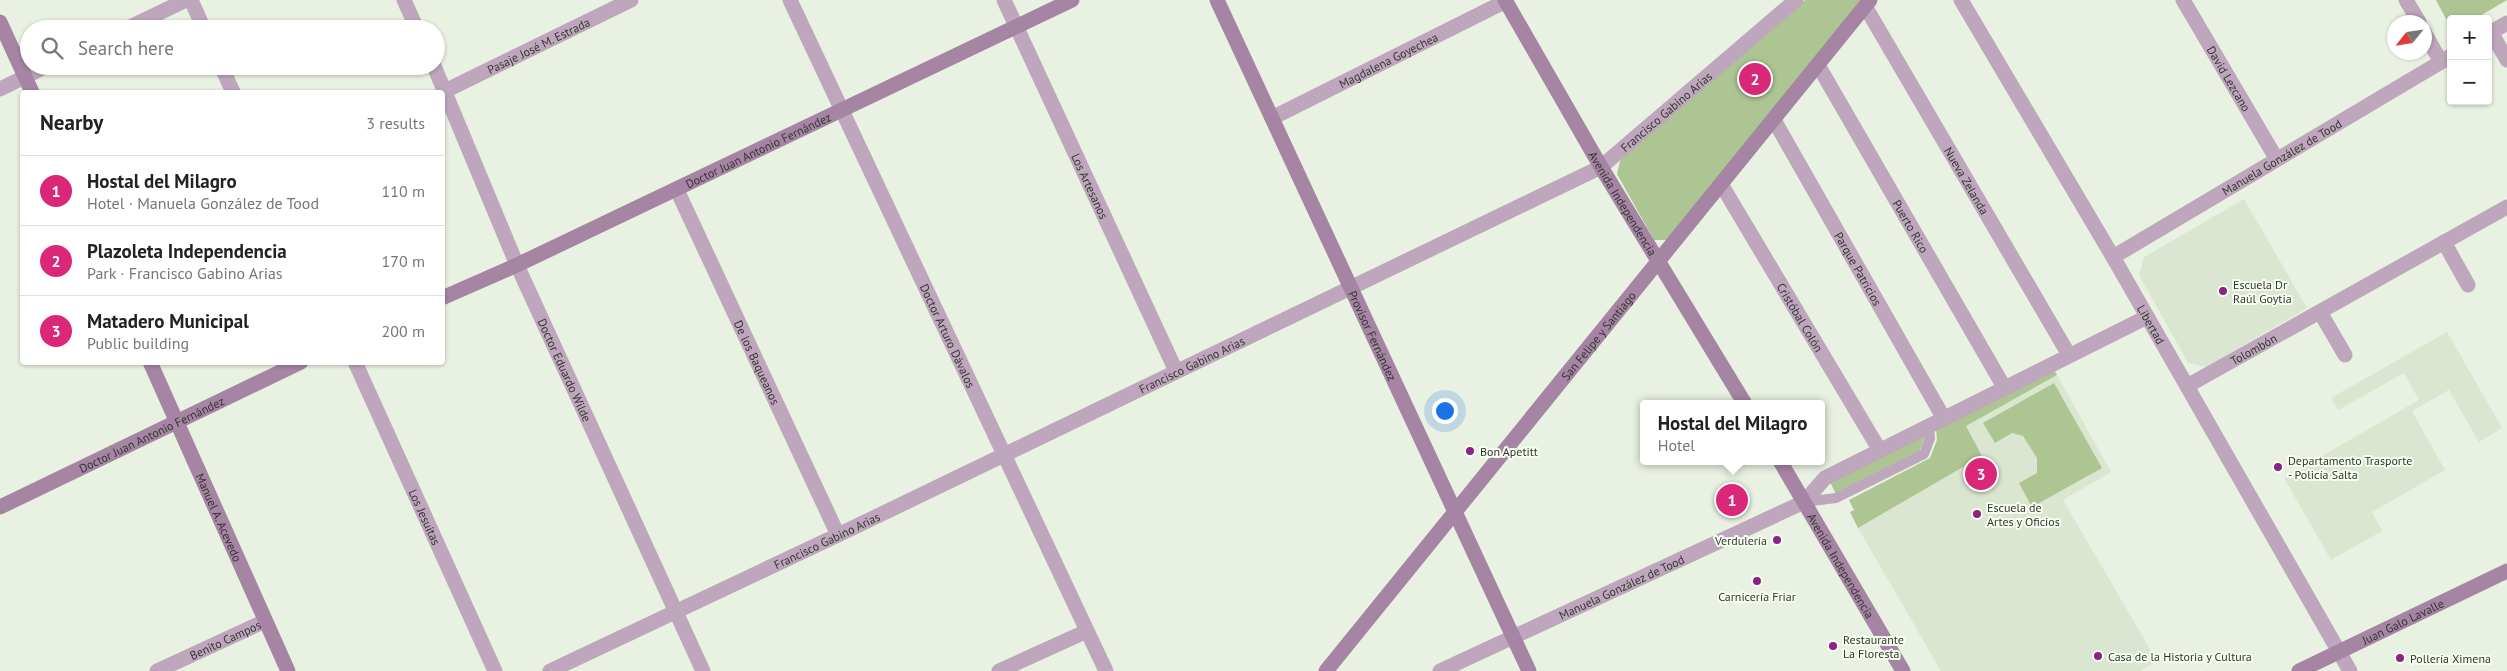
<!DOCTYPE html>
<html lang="en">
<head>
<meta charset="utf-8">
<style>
  :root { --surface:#fff; --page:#f2f2f2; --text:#222; --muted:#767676; --line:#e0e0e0; --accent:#db2777 }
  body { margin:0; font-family:"PT Sans",sans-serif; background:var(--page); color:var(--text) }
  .controls { position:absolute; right:15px; top:15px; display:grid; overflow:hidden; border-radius:5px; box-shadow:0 1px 4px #0004 }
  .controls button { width:45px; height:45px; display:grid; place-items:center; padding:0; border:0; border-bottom:1px solid var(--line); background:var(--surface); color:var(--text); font:25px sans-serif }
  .compass { position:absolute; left:2387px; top:15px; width:45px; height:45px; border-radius:50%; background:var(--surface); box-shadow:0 1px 4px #0004; rotate:240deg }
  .you { position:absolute; left:1444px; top:410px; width:18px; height:18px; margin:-12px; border:4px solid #fff; border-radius:50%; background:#1a73e8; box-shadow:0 0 0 8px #1a73e833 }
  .badge { display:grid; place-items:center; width:32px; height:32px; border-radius:50%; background:var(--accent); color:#fff; font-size:16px; font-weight:700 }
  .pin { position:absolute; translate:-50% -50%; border:2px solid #fff; box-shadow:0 1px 5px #0006 }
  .popup { position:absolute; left:1640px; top:400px; width:185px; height:65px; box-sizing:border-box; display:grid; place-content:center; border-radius:5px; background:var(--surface); filter:drop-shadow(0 1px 4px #0005); font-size:16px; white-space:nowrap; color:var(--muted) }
  .popup b { font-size:19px; color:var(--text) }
  .popup::after { content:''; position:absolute; left:50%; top:100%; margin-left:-10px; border:10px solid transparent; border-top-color:var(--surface) }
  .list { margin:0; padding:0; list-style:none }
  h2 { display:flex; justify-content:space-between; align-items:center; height:65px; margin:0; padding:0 20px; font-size:21px }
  h2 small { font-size:16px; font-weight:400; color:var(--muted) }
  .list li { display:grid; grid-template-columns:32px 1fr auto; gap:15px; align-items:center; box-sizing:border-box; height:70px; padding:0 20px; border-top:1px solid var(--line) }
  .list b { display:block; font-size:19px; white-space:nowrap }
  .list p { margin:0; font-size:16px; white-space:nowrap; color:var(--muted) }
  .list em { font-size:16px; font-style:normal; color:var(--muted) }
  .icon { flex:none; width:28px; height:28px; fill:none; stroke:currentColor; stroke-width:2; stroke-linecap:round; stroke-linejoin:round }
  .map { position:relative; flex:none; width:2507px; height:671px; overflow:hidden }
  .search { position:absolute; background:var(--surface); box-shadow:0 1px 4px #0004; left:20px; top:20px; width:425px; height:55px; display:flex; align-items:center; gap:12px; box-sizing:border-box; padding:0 18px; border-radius:28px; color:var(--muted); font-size:19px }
  .panel { position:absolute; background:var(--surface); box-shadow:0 1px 4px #0004; left:20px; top:90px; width:425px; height:275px; border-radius:5px }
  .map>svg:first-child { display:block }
  .built { fill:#dbe6d0 }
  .green { fill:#adc593 }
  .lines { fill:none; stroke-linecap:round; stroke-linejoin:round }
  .lane { stroke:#bea7bc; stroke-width:10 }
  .street { stroke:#bea7bc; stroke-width:15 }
  .secondary { stroke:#a684a3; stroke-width:15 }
  .poi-dot { fill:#8b2287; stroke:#f7feef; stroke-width:2 }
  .labels { text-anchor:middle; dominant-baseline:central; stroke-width:4; stroke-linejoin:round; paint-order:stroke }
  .street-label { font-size:12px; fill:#343731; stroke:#f7feef }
  .poi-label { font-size:12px; fill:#343731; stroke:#f7feef; text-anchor:start }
</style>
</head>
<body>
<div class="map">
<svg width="2507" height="671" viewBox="0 0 2507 671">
  <rect width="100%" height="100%" fill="#e9f1e2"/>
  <path class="built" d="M2244,199l63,109 -101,59 -18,-4 -49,-88 5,-18z
    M2447,332l55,96 -23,14 -30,-52 -37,21 33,59 -73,42 10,19 -51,29 -47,-82 135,-78 -15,-27 -66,37 -7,-12z
    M2057,375l54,97 -48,28 94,161 -17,10h-199l-83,-143 124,-72 -16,-30z"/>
  <path class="green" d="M1805,0h56l-193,240h-14l-37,-66 4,-17z
    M2436,0h71l-32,19h-24v3l-5,-3z
    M2053,368l4,7 -91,51 16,30 -124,72 -8,-16 4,-2 -5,-10 81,-42 7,-18 -1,-12z
    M2054,383l48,85 -70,39 -13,-24 18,-10v-15l-14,-22 -11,-3 -17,10 -12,-20z
    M1924,429l1,8 -6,15 -83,42 -8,-16z"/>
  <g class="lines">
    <path class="lane" d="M1804,502l32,-4 88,-44 6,-16 -1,-14"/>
    <g class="street">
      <path d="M191,0l13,29"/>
      <path d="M404,0l13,29"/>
      <path id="s1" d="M790,0l316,671"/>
      <path id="s2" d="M1004,0l172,371"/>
      <path id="s3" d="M1961,0l152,257 237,414"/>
      <path id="s4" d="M2183,0l93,158"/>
      <path d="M2406,0l13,22"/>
      <path id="s5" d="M1865,6l204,349"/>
      <path d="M126,29l60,-29"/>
      <path d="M2424,32l17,30"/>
      <path d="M2491,32l16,28"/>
      <path d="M2488,34l19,-11"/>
      <path id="s6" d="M1818,65l186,322"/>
      <path d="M221,66l12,26"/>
      <path id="s7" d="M434,66l83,199 186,406"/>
      <path d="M0,89l47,-23"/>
      <path id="s8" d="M445,91l186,-91"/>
      <path id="s9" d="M1272,118l234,-117"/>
      <path id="s10" d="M1774,120l169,297"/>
      <path id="s11" d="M1721,184l158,265"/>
      <path id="s12" d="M677,190l161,345"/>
      <path d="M2444,242l24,43"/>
      <path id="s13" d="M2113,257l338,-201"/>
      <path d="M2320,312l25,43"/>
      <path id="s14" d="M355,362l140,309"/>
      <path id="s15" d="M2187,386l320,-179"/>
      <path id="s16" d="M157,671l108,-50"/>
      <path id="s17" d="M550,671l288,-136 763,-368 195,-167"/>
      <path d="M999,671l88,-40"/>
      <path id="s18" d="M1440,671l364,-169 21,-24 322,-161"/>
    </g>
    <g class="secondary">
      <path id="s19" d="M1217,0l312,671"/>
      <path id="s20" d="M1505,0l96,167 144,237"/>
      <path d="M0,22l32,70"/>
      <path id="s21" d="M442,298l75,-33 555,-265"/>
      <path id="s22" d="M150,362l138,309"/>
      <path id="s23" d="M1780,461l123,210"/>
      <path id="s24" d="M0,507l301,-145"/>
      <path id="s25" d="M1326,671l544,-671"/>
      <path id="s26" d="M2299,671l208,-100"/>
    </g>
  </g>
  <g class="poi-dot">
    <circle cx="2223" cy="291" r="5"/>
    <circle cx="1470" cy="451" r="5"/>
    <circle cx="2278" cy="467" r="5"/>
    <circle cx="1977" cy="514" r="5"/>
    <circle cx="1777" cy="540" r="5"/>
    <circle cx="1757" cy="581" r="5"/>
    <circle cx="1833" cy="646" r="5"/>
    <circle cx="2098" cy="656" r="5"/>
    <circle cx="2400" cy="658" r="5"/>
  </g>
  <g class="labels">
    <g class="street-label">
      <text stroke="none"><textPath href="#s8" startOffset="104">Pasaje José M. Estrada</textPath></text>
      <text stroke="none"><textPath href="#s9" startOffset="130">Magdalena Goyechea</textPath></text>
      <text stroke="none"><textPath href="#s4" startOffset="91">David Lezcano</textPath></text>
      <text stroke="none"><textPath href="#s17" startOffset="1251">Francisco Gabino Arias</textPath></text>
      <text stroke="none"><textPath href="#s21" startOffset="349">Doctor Juan Antonio Fernández</textPath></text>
      <text stroke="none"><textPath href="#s13" startOffset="196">Manuela González de Tood</textPath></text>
      <text stroke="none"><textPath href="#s5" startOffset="202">Nueva Zelanda</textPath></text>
      <text stroke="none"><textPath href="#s2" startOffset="205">Los Artesanos</textPath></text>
      <text stroke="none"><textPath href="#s20" startOffset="235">Avenida Independencia</textPath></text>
      <text stroke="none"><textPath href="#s6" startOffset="186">Puerto Rico</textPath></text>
      <text stroke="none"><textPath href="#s10" startOffset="171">Parque Patricios</textPath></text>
      <text stroke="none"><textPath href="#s11" startOffset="155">Cristóbal Colón</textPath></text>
      <text stroke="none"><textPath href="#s3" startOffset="376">Libertad</textPath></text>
      <text stroke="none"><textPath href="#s25" startOffset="432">San Felipe y Santiago</textPath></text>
      <text stroke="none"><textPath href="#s1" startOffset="371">Doctor Arturo Dávalos</textPath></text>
      <text stroke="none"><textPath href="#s19" startOffset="370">Provisor Fernández</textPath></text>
      <text stroke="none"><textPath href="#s15" startOffset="76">Tolombón</textPath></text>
      <text stroke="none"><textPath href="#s12" startOffset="190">De los Baqueanos</textPath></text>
      <text stroke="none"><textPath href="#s17" startOffset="711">Francisco Gabino Arias</textPath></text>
      <text stroke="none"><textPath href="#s7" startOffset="331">Doctor Eduardo Wilde</textPath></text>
      <text stroke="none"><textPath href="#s24" startOffset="168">Doctor Juan Antonio Fernández</textPath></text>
      <text stroke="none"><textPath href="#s22" startOffset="170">Manuel A. Acevedo</textPath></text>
      <text stroke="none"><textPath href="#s14" startOffset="170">Los Jesuitas</textPath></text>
      <text stroke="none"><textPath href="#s17" startOffset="306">Francisco Gabino Arias</textPath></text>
      <text stroke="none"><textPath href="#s23" startOffset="121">Avenida Independencia</textPath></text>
      <text stroke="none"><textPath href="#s18" startOffset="200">Manuela González de Tood</textPath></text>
      <text stroke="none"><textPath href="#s26" startOffset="115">Juan Galo Lavalle</textPath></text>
      <text stroke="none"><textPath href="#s16" startOffset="75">Benito Campos</textPath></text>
    </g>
    <g class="poi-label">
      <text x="2233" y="284">Escuela Dr<tspan x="2233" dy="14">Raúl Goytia</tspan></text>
      <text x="1480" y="451">Bon Apetitt</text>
      <text x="2288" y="460">Departamento Trasporte<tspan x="2288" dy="14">- Policía Salta</tspan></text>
      <text x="1987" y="507">Escuela de<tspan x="1987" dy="14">Artes y Oficios</tspan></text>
      <text x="1767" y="540" text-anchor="end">Verdulería</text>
      <text x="1757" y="596" text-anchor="middle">Carnicería Friar</text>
      <text x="1843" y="639">Restaurante<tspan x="1843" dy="14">La Floresta</tspan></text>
      <text x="2108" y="656">Casa de la Historia y Cultura</text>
      <text x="2410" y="658">Pollería Ximena</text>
    </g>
  </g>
</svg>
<div class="controls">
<button>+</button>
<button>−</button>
</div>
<svg class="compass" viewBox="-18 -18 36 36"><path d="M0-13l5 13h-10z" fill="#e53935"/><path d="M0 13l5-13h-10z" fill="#767676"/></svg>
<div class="you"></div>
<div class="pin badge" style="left:1732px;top:500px">1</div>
<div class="popup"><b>Hostal del Milagro</b>Hotel</div>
<div class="pin badge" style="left:1755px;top:79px">2</div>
<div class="pin badge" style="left:1981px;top:474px">3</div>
<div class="search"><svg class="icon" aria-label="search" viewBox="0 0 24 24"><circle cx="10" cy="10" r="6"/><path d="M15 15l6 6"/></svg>Search here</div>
<section class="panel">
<h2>Nearby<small>3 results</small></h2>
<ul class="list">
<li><span class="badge">1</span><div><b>Hostal del Milagro</b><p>Hotel · Manuela González de Tood</p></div><em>110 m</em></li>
<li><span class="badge">2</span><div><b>Plazoleta Independencia</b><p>Park · Francisco Gabino Arias</p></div><em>170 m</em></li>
<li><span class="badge">3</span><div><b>Matadero Municipal</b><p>Public building</p></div><em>200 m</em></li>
</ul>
</section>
</div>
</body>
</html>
